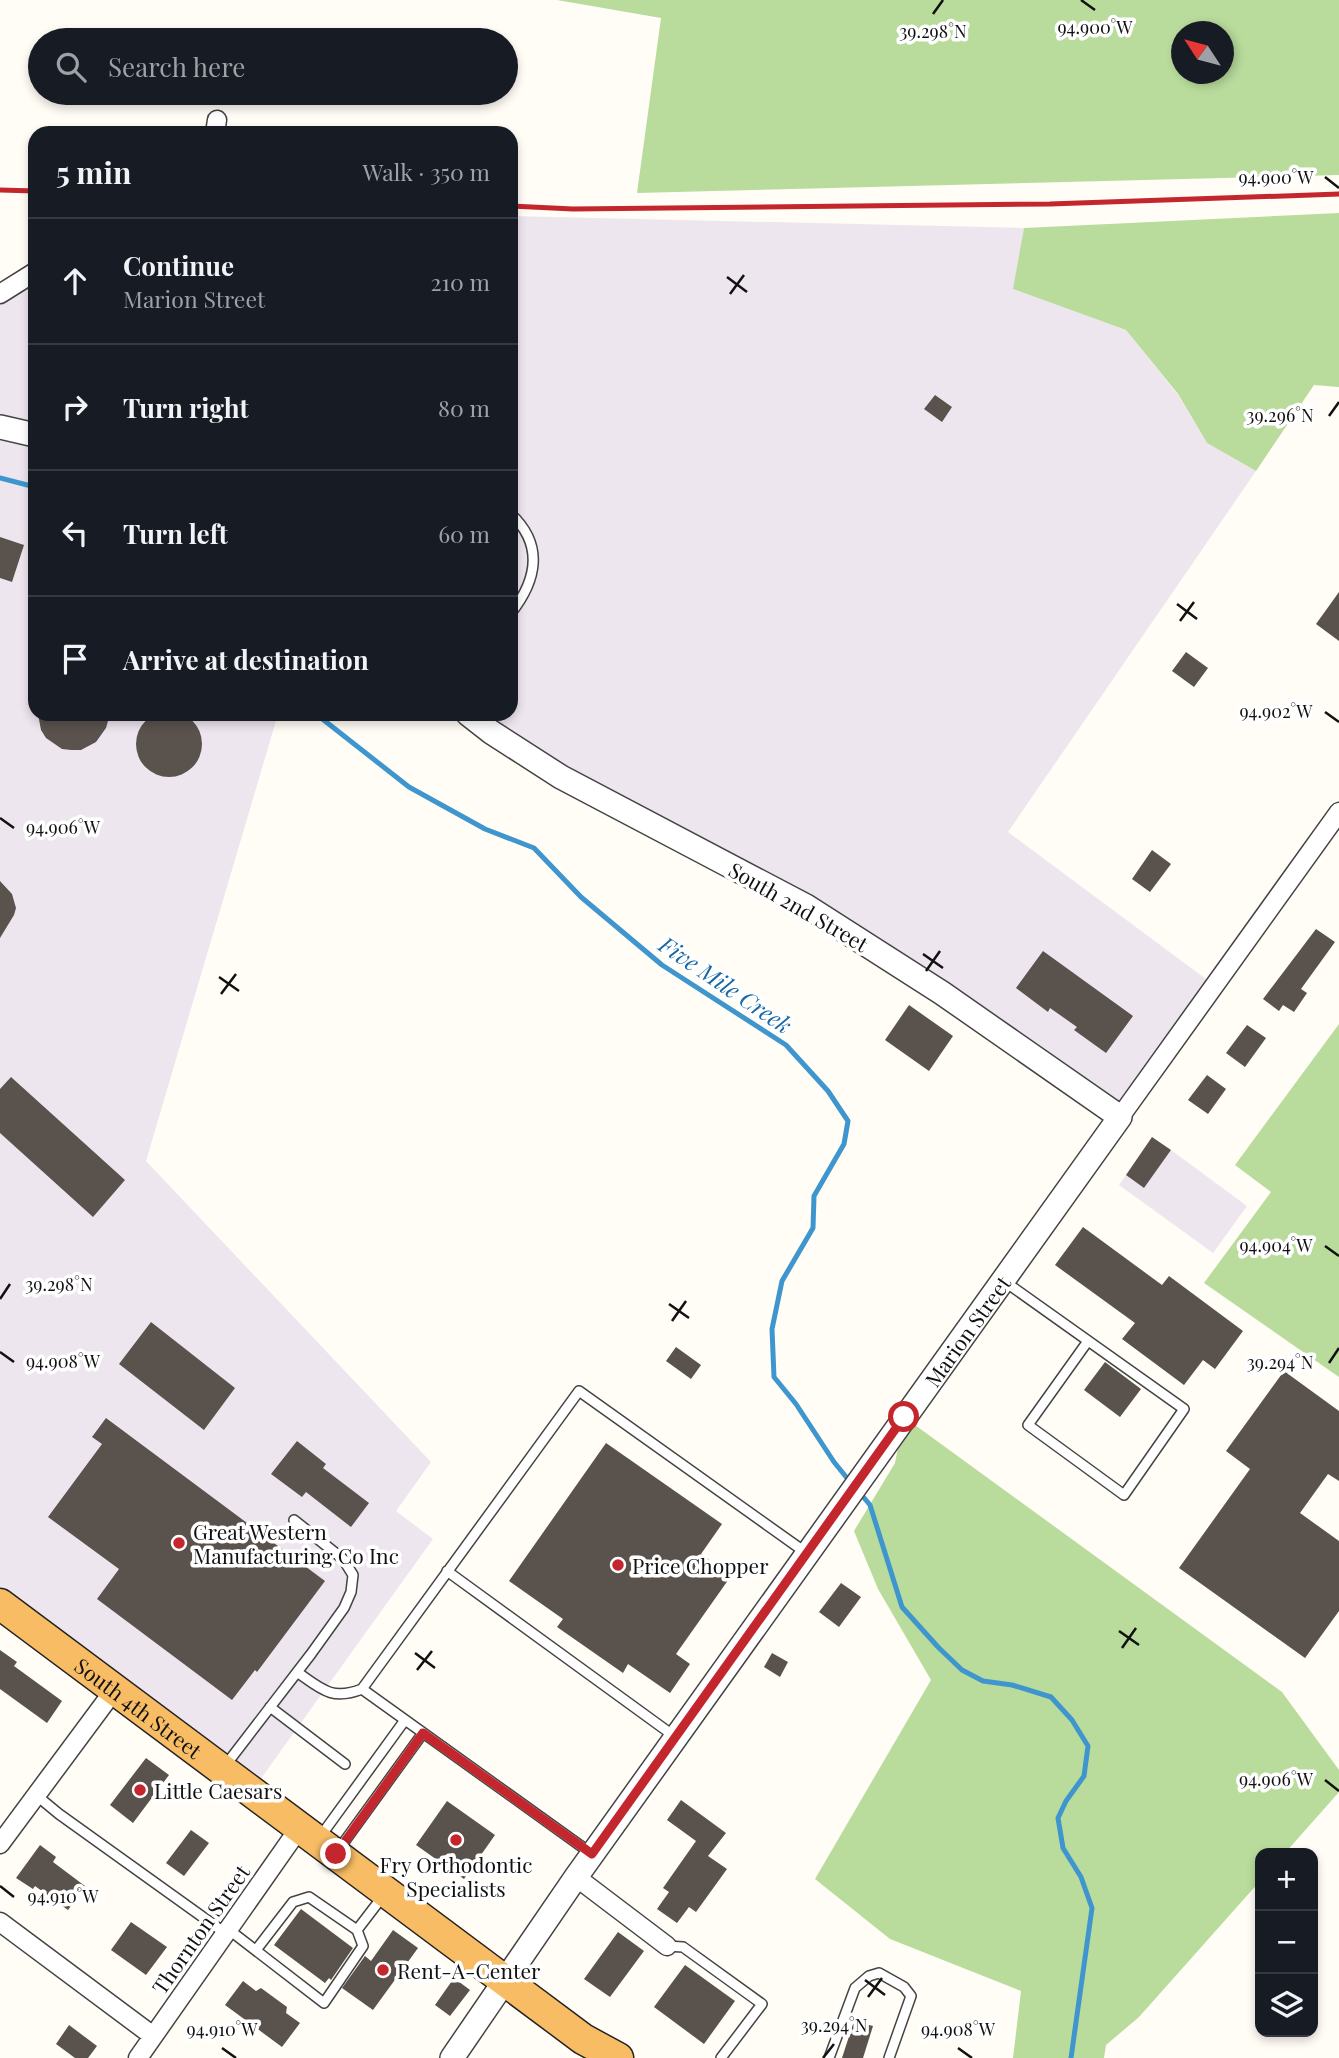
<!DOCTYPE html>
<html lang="en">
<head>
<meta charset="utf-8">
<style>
  :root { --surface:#171b24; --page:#242831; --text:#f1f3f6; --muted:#9ea1a6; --line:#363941 }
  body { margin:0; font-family:"Playfair Display",serif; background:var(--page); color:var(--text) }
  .controls { position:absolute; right:21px; bottom:21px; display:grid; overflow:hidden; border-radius:14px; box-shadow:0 4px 10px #0003 }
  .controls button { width:63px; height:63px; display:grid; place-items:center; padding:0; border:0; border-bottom:2px solid var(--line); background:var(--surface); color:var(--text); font:35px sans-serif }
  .compass { position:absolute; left:1171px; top:21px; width:63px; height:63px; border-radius:50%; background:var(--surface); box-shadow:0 4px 10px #0003; rotate:306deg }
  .stop { position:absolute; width:21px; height:21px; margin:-16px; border:5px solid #c4262e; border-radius:50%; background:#fff }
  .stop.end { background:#c4262e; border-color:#fff; box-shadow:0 2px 7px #0008 }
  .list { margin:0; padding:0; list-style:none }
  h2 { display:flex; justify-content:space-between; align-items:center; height:91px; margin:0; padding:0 28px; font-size:30px }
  h2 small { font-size:23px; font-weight:400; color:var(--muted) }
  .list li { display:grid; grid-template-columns:46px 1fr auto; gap:21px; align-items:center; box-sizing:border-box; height:126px; padding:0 28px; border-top:2px solid var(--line) }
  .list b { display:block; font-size:26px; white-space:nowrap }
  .list p { margin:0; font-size:23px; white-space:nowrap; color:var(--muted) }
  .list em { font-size:23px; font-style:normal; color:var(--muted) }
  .icon { flex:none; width:38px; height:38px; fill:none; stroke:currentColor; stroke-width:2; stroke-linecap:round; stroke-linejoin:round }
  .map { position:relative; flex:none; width:1339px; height:2058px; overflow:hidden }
  .search { position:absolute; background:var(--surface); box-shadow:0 4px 10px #0003; left:28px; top:28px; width:490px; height:77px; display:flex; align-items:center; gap:18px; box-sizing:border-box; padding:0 24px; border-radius:38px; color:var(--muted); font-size:26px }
  .panel { position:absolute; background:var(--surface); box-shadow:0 4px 10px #0003; left:28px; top:126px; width:490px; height:595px; border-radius:21px }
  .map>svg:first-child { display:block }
  .industrial { fill:#eee6ef }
  .forest { fill:#b9dc9c; fill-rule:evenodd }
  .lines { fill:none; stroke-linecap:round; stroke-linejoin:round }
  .stream { stroke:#3f96cf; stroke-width:5 }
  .building { fill:#5a524d }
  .service-casing { stroke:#444; stroke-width:12 }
  .minor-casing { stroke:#444; stroke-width:21 }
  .tertiary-casing { stroke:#444; stroke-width:26 }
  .trunk-casing { stroke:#222; stroke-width:33 }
  .service { stroke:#fff; stroke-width:9 }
  .minor { stroke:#fff; stroke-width:18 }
  .tertiary { stroke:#fff; stroke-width:23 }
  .trunk { stroke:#f7bc64; stroke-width:30 }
  .rail { stroke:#c4262e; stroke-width:5 }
  .route { stroke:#c4262e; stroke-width:9 }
  .ticks { fill:none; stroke:#111; stroke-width:2.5 }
  .poi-dot { fill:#c4262e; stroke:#fff; stroke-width:2.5 }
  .labels { text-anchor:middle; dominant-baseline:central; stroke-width:7; stroke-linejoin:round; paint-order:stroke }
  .street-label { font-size:21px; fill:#111; stroke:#fff }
  .poi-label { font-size:21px; fill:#111; stroke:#fff; text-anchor:start }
  .water-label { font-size:23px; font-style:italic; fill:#1768a6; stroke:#fff }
  .ticks-label { font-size:18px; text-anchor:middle; fill:#111; stroke:#fff; stroke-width:7; stroke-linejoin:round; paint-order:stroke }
</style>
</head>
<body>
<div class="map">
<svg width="1339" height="2058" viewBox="0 0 1339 2058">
  <rect width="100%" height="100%" fill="#fffdf5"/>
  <path class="industrial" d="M511,216l513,12 -10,61 112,41 52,65 29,48 49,28 -248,361 206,153 -94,132 -178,-124 -474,-279h43z
    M35,272v442h243l-132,447 285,301 -35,49 37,28 -181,252 -252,-187v-1310z
    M1171,1150l76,56 -34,47 -94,-68 7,-10 18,13z"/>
  <path class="forest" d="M557,0h782v175l-702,18 24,-175zM1182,32h42v42h-42z
    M1339,213v174l-25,-2 -58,86 -49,-28 -29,-49 -52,-64 -113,-41 11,-61z
    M1339,1024v353l-135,-94 67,-91 -36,-27z
    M904,1417l378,275 57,78v22l-54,61h-25v28l-121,136 -33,28 -2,13h-91l8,-67 -131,-52 -75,-60 116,-199 -53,-91 -24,-58 41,-68z"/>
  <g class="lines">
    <path class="stream" d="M0,478l35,9
      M316,714l93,73 76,42 49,19 47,49 81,68 124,80 42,46 20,30 -4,23 -30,52 -1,32 -31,53 -10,48 2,48 22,27 38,58 17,21
      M860,1493l10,12 32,102 36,40 24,23 21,11 29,4 39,12 21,23 16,26 -4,30 -18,25 -8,17 5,30 18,29 11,31 -21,150"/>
  </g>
  <path class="building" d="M935,395l17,12 -10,15 -18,-13z
    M0,537l24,8 -12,37 -12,-4z
    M1339,592v49l-23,-17z
    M1186,652l22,16 -14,19 -22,-16z
    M136 744a33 33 0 1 1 66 0a33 33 0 1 1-66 0Z
    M38,714h72l-4,14 -10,14 -15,8h-10l-9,-1 -16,-11 -5,-8z
    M1152,850l19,14 -21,28 -18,-13z
    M0,881l12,13 4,14 -2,7 -14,23z
    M1316,929l19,13 -34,47 6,4 -13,19 -11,-7 -4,6 -16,-12z
    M1043,951l90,65 -27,37 -32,-23 3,-3 -27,-19 -2,4 -32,-24z
    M909,1005l44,31 -24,35 -44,-31z
    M1247,1025l19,13 -21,29 -19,-14z
    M1207,1075l19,14 -18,25 -20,-14z
    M11,1077l114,103 -32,37 -93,-84v-44z
    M1152,1137l19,13 -27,38 -18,-13z
    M1083,1227l79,58 7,-9 74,55 -28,38 -12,-9 -19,25 -62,-46 13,-16 -80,-58z
    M151,1322l84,66 -31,42 -85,-66z
    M676,1347l25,18 -10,14 -25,-18z
    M1105,1362l36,27 -21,28 -36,-27z
    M1284,1371l55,40v70l-11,-7 -28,39 39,28v70l-34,47 -126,-90 71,-99 -24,-18z
    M106,1418l219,163 -68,91 -2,-2 -23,30 -135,-101 22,-30 -71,-52 54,-73 -10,-7z
    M297,1441l29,23 -3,4 46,35 -18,24 -45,-35 -4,5 -31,-23z
    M606,1443l116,81 -21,30 30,22 -55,78 14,10 -20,29 -42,-29 -5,9 -66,-46 6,-8 -54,-38z
    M841,1583l20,14 -22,30 -20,-15z
    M0,1650l17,12 -3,4 48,35 -15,22 -47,-34z
    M772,1653l16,9 -8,15 -16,-10z
    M146,1758l23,17 -36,48 -23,-18z
    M681,1800l45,33 -18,23 19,13 -31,43 -7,-5 -12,16 -20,-14 12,-17 -6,-4 33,-47 -29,-21z
    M447,1801l48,34 -31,44 -48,-34z
    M191,1830l18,13 -25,33 -18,-13z
    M40,1845l16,12 -3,5 32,24 -17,24 -33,-24 -2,3 -17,-11z
    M301,1909l52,39 -22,32 -2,-2 -4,5 -51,-38z
    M131,1922l36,25 -21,28 -35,-25z
    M393,1930l25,18 -45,62 -31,-22 23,-32 6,5z
    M618,1932l26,19 -34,46 -26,-18z
    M685,1965l50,36 -31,43 -50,-37z
    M454,1978l16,12 -20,26 -15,-11z
    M243,1981l13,10 5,-3 26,19 -1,6 14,10 -18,24 -57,-42z
    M854,2021l19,5 -10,32h-21z
    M69,2025l28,21 -9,12h-13l-19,-14z"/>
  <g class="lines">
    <defs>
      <path id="service" d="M511,514c33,31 26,66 0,99
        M1004,1281l180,128 -60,86 -96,-70 60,-84
        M447,1571l227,165
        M297,1672c24,17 35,29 65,17
        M270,1707l75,57
        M225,1766l86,-112 33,-46 7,-16 2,-17 -10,-16 -49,-39
        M36,1795l23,19 166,119
        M320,1837l85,-117
        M339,1849l84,-116
        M592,1854l-230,-165 217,-298 226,161
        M228,1929l96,74 39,-57 -6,-16 26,-34
        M667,1946l16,1 79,57 -41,54
        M256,1950l37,-48 16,-5 48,33
        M829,2058l26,-70 14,-12 10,-3 25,14 7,9 -22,62"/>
      <path id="minor" d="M215,133l2,-13
        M0,294l35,-22
        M1120,1117l219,-305
        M0,1844l115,-155
        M576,1877l91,69
        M0,1922l153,114
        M138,2058l162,-231"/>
      <g id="tertiary">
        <path d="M0,427l35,8"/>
        <path id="s1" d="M452,2058l124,-181 544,-760 -178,-124 -136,-87 -245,-129 -70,-45 -23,-18"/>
      </g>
      <g id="trunk">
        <path id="s2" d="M0,1604l583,435 35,19"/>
      </g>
    </defs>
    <use href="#service" class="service-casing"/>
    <use href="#minor" class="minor-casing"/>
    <use href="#tertiary" class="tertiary-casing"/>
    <use href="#trunk" class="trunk-casing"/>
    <use href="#service" class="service"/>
    <use href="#minor" class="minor"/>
    <use href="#tertiary" class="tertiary"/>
    <use href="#trunk" class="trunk"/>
    <path class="rail" d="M0,190l35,1
      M511,206l62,3 477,-5 289,-10"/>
  </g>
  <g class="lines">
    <path class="route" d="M336,1854l87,-121 169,121 312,-437"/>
  </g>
  <path class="ticks" d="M1081,0l14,10M933,14l10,-14M1325,177l14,11M727,277l20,15M730,294l14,-19M1329,416l10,-14M1177,604l20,15M1180,621l14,-19M1325,712l14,10M0,818l14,10M923,954l20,14M926,971l14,-20M219,977l20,14M221,994l15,-20M1325,1246l14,10M0,1299l10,-15M669,1304l20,14M672,1321l14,-20M0,1352l14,10M1329,1363l10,-15M1119,1631l20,14M1122,1648l14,-20M415,1653l20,15M417,1670l15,-19M1325,1780l14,11M0,1886l14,11M865,1980l20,15M868,1997l14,-19M222,2048l14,10M958,2048l14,10M823,2058l11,-14"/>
  <g class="poi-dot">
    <circle cx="179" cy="1543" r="7"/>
    <circle cx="618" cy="1565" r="7"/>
    <circle cx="140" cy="1790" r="7"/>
    <circle cx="456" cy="1840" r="7"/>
    <circle cx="383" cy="1970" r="7"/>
  </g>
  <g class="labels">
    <g class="street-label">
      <text transform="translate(799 906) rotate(30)">South 2nd Street</text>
      <text stroke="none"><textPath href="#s1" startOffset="891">Marion Street</textPath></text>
      <text stroke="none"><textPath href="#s2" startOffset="173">South 4th Street</textPath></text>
      <text transform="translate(200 1929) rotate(-55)">Thornton Street</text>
    </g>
    <g class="poi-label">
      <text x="193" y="1531">Great Western<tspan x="193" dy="24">Manufacturing Co Inc</tspan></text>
      <text x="632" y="1565">Price Chopper</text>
      <text x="154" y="1790">Little Caesars</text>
      <text x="456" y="1864" text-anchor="middle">Fry Orthodontic<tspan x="456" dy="24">Specialists</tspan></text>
      <text x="397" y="1970">Rent-A-Center</text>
    </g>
    <g class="water-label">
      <text transform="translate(726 984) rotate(34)">Five Mile Creek</text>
    </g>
  </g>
  <g class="ticks-label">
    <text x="1095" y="34">94.900°W</text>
    <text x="933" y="38">39.298°N</text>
    <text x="1276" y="184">94.900°W</text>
    <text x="1280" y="422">39.296°N</text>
    <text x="1276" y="718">94.902°W</text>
    <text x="63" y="834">94.906°W</text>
    <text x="1276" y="1252">94.904°W</text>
    <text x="59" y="1291">39.298°N</text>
    <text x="63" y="1368">94.908°W</text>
    <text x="1280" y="1369">39.294°N</text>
    <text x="1276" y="1786">94.906°W</text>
    <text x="63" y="1903">94.910°W</text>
    <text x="834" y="2032">39.294°N</text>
    <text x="222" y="2036">94.910°W</text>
    <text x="958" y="2036">94.908°W</text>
  </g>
</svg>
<div class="controls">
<button>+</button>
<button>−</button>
<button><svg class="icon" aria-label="layers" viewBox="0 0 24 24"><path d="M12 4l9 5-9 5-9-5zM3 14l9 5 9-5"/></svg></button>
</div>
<svg class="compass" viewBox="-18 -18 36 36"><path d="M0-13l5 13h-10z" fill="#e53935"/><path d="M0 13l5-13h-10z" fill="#9ea1a6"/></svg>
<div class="stop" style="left:904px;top:1417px"></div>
<div class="stop end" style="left:336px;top:1854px"></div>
<div class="search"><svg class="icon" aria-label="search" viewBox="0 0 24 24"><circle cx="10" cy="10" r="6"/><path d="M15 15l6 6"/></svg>Search here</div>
<section class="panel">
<h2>5 min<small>Walk · 350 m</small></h2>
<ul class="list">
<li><svg class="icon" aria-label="ahead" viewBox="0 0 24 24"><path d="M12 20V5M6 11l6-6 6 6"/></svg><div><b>Continue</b><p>Marion Street</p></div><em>210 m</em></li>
<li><svg class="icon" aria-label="right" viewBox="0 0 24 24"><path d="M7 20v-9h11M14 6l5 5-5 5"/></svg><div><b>Turn right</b></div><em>80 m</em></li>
<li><svg class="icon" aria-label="left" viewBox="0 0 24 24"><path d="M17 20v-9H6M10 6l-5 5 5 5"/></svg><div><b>Turn left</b></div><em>60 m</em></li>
<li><svg class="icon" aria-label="arrive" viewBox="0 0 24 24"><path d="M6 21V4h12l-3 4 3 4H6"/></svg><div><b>Arrive at destination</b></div></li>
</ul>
</section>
</div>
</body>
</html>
